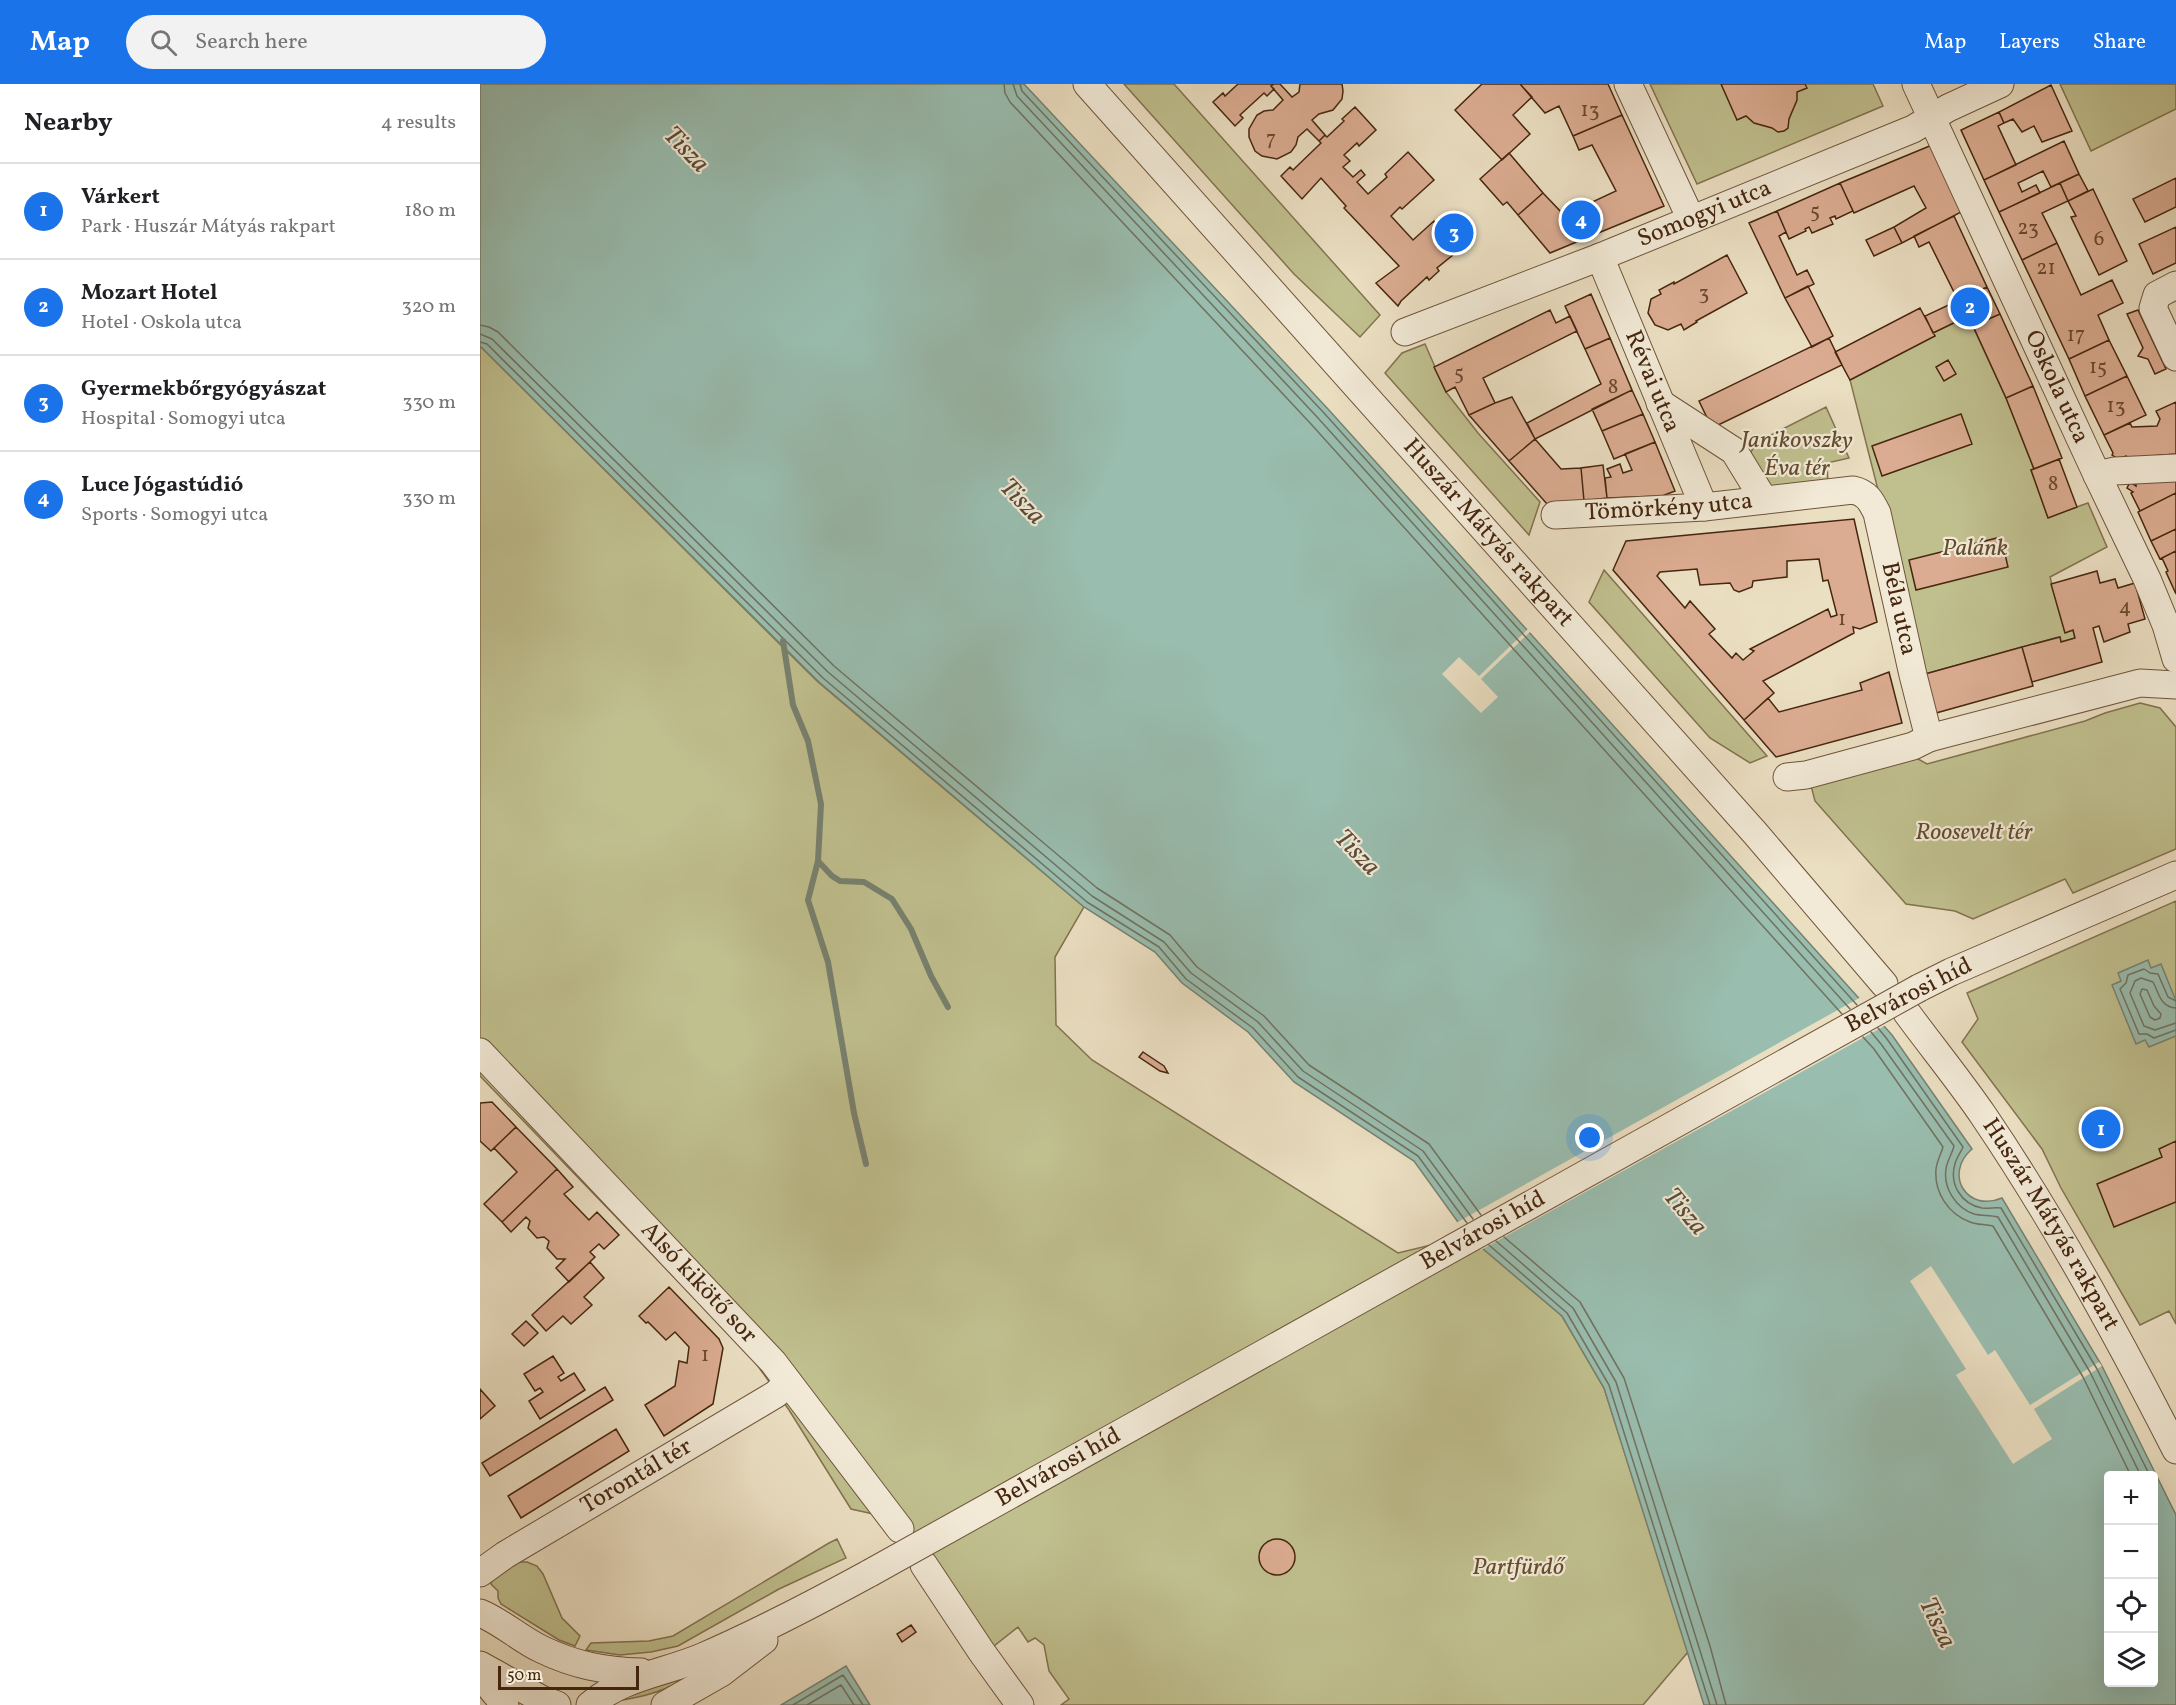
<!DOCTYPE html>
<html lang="en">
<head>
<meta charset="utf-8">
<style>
  :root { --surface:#fff; --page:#f2f2f2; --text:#202124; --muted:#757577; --line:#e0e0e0; --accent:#1a73e8 }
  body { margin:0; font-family:Vollkorn,serif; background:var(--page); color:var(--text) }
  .controls { position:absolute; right:18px; bottom:18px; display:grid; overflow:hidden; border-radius:6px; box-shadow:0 6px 24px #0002 }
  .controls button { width:54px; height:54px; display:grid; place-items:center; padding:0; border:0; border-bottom:2px solid var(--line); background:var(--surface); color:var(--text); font:30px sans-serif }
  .scale { position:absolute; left:18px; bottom:15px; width:141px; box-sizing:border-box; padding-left:6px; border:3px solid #46260f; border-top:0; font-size:16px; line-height:21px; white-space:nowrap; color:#46260f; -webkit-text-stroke:4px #f2ead7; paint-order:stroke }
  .you { position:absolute; left:1110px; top:1054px; width:21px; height:21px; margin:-15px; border:4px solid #fff; border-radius:50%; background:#1a73e8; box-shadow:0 0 0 9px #1a73e833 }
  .badge { display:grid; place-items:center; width:39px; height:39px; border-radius:50%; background:var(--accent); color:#fff; font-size:20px; font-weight:700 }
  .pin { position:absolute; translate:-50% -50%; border:3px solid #fff; box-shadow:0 2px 6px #0006 }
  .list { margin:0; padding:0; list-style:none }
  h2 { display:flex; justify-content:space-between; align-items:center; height:78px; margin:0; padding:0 24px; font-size:26px }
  h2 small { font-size:20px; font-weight:400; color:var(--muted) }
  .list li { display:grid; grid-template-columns:39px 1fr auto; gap:18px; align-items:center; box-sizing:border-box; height:96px; padding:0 24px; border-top:2px solid var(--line) }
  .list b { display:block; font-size:22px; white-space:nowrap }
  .list p { margin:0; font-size:20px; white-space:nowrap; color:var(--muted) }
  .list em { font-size:20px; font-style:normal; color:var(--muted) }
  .icon { flex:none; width:33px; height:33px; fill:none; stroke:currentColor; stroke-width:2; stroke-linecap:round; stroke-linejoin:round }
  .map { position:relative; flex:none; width:1696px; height:1621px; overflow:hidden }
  header { display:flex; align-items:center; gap:36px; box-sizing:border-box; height:84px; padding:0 30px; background:var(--accent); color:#fff }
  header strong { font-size:28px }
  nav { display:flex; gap:33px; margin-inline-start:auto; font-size:21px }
  .search { width:420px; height:54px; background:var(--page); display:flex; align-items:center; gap:15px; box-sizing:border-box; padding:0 21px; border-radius:33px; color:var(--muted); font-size:22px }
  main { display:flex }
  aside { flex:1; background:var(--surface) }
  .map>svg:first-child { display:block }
  .green { fill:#c0bf8e; stroke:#83724e; stroke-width:1.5 }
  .water { fill:#99bdaf; stroke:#78816f; stroke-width:1.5; fill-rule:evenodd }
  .pier { fill:#ebdfc2 }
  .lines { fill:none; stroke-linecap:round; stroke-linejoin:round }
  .shore { stroke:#70725f; stroke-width:1.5 }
  .stream { stroke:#78816f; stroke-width:6 }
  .building { fill:#dbac91; stroke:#46260f; stroke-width:1.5; fill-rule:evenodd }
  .minor-casing { stroke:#6f543c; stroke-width:29 }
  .minor { stroke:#f2ead7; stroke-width:27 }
  .minor-bridge-casing { stroke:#6f543c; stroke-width:29; stroke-linecap:butt }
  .minor-bridge { stroke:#f2ead7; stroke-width:27 }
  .labels { text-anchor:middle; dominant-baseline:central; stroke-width:4.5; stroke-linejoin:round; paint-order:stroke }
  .number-label { font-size:21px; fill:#6b4830 }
  .street-label { font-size:24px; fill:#46260f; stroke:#f2ead7 }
  .park-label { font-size:24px; font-style:italic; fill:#644c2f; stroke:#f2ead7 }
  .water-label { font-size:26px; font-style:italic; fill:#5b4c37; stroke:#f2ead7 }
</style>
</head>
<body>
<header>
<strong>Map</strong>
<div class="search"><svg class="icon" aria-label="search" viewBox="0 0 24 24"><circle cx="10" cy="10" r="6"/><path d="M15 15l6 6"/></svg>Search here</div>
<nav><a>Map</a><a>Layers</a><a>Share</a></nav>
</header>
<main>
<aside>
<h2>Nearby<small>4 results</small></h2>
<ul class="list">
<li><span class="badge">1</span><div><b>Várkert</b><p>Park · Huszár Mátyás rakpart</p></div><em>180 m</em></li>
<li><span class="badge">2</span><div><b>Mozart Hotel</b><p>Hotel · Oskola utca</p></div><em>320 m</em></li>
<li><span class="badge">3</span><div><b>Gyermekbőrgyógyászat</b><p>Hospital · Somogyi utca</p></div><em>330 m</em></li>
<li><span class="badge">4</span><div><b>Luce Jógastúdió</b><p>Sports · Somogyi utca</p></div><em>330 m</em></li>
</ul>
</aside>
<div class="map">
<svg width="1696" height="1621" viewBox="0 0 1696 1621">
  <rect width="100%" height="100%" fill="#ebdfc2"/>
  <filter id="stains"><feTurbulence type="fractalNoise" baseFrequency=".00333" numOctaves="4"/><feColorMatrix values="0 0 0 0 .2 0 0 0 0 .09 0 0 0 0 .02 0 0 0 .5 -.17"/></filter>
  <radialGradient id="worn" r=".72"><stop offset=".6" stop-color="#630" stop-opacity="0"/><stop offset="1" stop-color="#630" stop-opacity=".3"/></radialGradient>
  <path class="green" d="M644,0h50l206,231 -20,22 -66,-63z
    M1170,0h223l10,22 -186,78z
    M1580,0h116v25l-85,42z
    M1488,232l38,82 28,71 -3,1 17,47 40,-14 19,44 -57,30 15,55 8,-2 2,8 -14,4 -2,-5 -134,37 -75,-294 85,-44 -2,-3z
    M945,260l21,48 32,41 62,69 -11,33 -144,-162 17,-20z
    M0,262l338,336 266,225 -29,50 1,68 36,35 306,193 70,-17 94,80 42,72 84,264 -45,53h-582l8,-6 -20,-28 -5,-26 -9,-7 -7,4 -10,-15 -29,23 -84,-129 -54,-12 -62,-99 -36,-51 -273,-283z
    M1346,323l23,51 -22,5 1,19 -57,5 -22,-32 8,-13z
    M1124,486l163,186 -17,7 -40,-25 -121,-136z
    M1660,619l20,5 16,19v122l-103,44 -8,-14 -92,40 -18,-8 -49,-7 -91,-103 -5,-19 101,-27 16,9 158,-43 20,-8z
    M1696,817v423l-7,-13 -29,14 -79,-137 -19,-39 -80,-107 16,-23 -11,-26z
    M357,1455l9,19 -67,31 -101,57 -27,6 -31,3 -34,-5 5,-7 58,-2 24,-5 156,-93z
    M35,1478h12l10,4 6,8 19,44 18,18 -5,10 -16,-6 -58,-36 -3,-6v-7l-7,-7 1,-5z
    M195,1597h6c-21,12 -41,16 -64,20l19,-12 19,-2z"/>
  <path class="water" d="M0,0h544l304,325 564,626 80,114c-29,25 -5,64 30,49l100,168 74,149v190h-472l-100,-317 -42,-72 -94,-80 -54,-75 -120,-79 -46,-50 -66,-49 -27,-31 -71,-45 -265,-225 -339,-336zM1628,1392h46v206h-46z
    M1668,876l3,8 10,-4 15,37v35l-27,11 -4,-7 -9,4 -24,-59 9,-4 -3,-8z
    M366,1582l24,39h-89z"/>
  <path class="pier" d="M1049,544l2,3 -50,48 17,18 -17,16 -39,-39 17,-17 20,19z
    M1381,913l25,28 -405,225 -15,-12 -10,-15z
    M1451,1182l57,89 7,-5 35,55 69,-43 3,4 -68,43 18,30 -39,25 -57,-89 10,-6 -56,-88z"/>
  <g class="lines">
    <path class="shore" d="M524,0l1,9 5,9 301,322 531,590
      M533,0l4,12 301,322 532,591
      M540,0l2,7 302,322 533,592
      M0,241l9,2 9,5 336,334 263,222 73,47 27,32 67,49 45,49 120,79 52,71
      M0,250l12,5 336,333 264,224 72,46 27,31 67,49 45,49 120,80 50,68
      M0,258l7,2 336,334 264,224 72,45 27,32 67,49 45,49 120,79 49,67
      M1662,905l5,1 7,16 7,8 -1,4 -5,2 -5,-3 -10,-23z
      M1696,917l-8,-4 -10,-23 -8,-1 -6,-4 -16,6 -2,8 -6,6 19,45h8l7,4 22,-8
      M1696,924c-16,-1 -17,-15 -23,-26l-12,-4 -6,3 -5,12 14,33 11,4 21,-7
      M1398,944l9,11 76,108c-2,5 -7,11 -8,17 -6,20 6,40 27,44 7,1 13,-1 19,0l96,161 53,107
      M1391,948l10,12 73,102c-2,8 -7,15 -8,23 -3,19 10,39 28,45 8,2 16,1 24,3l92,155 51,104
      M1383,953l11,12 69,98c-2,7 -6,14 -7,22 -2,23 12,45 34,53 7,3 15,2 23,4l90,151 48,99
      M1024,1153l76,65 44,76 86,268 16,59
      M1016,1157l77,67 43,74 101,323
      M1009,1161l78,68 42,72 101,320
      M313,1621l50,-30 20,30
      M327,1621l34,-20 13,20"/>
    <path class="stream" d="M303,557l10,64 15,36 13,63 -3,57 -10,39 20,62 26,151 12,51
      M338,777l14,15 8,5 24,1 28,17 19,30 20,47 17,31"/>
  </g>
  <path class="building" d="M758,0h36l-3,2 3,3 -7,7 -3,-3 -24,22 3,3 -8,8 -22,-24 10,-9 2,3z
    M794,0h6l12,13 7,-5 1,-8h42l1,7 -1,8 -9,11 -14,4 -7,6 13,15 -6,6 -12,-12 -9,8 -2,8 -5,7 -14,7 -15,-3 -7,-5 -6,-14v-8l8,-14 7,-4 9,-1 10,-10 -12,-14z
    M1002,0h38l12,13 -19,18 17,19 -28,26 -47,-50z
    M1040,0h88l14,31 -49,21 -14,-30 -14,7z
    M1241,0h84l2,4 -10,4v8l-8,19 -1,9 -4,3 -6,1 -6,-4 -18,-5 -8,-7 -9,4z
    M1571,1l21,46 -30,11 -8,-16 -12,6 -9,-13 -9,4 -5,-11z
    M875,23l21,23 -17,16 -2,-3 -13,12 6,6 -7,6 10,10 8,-7 4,5 -8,7 11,12 19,-17 -2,-3 23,-22 26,28 -32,29 -2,-2 -9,9 22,24 21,-19 4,5 14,-13 23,24 -38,31 2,3 -10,9 -2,-3 -26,24 -3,5 -22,-23 23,-17 -55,-58 2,-2 -25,-28 -19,21 -21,-23 9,-9 3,3 28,-27 -2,-2 6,-6 2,2 17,-16 -2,-2z
    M1519,28l5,11 -6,3 18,39 -32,15 -23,-50z
    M1142,31l42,91 -78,32 -13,-27 43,-20 -24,-46 -13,5 -6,-14z
    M1584,57l15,33 -28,13 -8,-16 -25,12 4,9 14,-7 4,8 -41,19 -15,-32z
    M1452,61l31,66 -61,32 -8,-16 32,-19 -12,-22 -60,27 -14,-30z
    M1029,69l34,40 -25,22 -11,-13 -4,3 -23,-26z
    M1599,90l9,17 -20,10 -8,-18z
    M1696,94v29l-31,15 -12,-23z
    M1360,99l13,28 -17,8 -1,-3 -5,2 3,6 -21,9 -3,-6 -4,2 1,2 -17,8 -12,-28z
    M1580,99l8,18 -26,12 15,30 -35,17 -23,-48z
    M1613,105l34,72 -28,14 -28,-58 5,-1 -8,-15z
    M1063,109l21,22 9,-4 13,27 -36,15 -32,-38z
    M1297,127l9,21 -7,4 18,39 10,-5 7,14 -29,14 -36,-75z
    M1474,132l33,71 -29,13 -29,-58 -10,5 -5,-11z
    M1414,143l8,16 -28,13 -8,-16z
    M1696,143v36l-23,11 -14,-30z
    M1577,159l24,52 31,-15 11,23 -25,12 11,25 -40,19 -47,-99z
    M1247,171l20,38 -51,28 1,1 -13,8 -3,-6 -13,6 -13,-5 -7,-12 3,-14 10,-5 -2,-4 15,-8v2z
    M1328,202l25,50 -21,11 -27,-49z
    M1507,203l13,27 -27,12 -5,-10 -35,17 -8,-17z
    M1111,210l19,44 -25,11 -20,-43z
    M1440,224l15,28 -85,44 -15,-28z
    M1070,226l6,13 14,-7 7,15 -94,47 12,25 -26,12 -14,-28 -9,5 -12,-25z
    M1658,226l28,59 -11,5 -7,-15 -10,-3 5,-8 -16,-34z
    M1520,230l33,72 -27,12 -33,-72z
    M1130,254l22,52 -97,49 -8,-16 74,-39 -16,-35z
    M1349,254l13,27 -130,63 -13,-27z
    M1629,256l18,36 -42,20 -16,-37z
    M1468,276l8,14 -12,7 -8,-14z
    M1647,292l19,39 -42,20 -19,-39z
    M1553,302l29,72 -28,11 -28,-71z
    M1152,306l11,24 -41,17 -10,-22z
    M1032,313l23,42 -26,22 -40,-46 26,-12z
    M1696,318v52l-50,4v-2l-8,3 -6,-4 1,-2 -9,-18 26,-12 2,4 25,-1 3,-7 -4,-8z
    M1163,330l12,28 -41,17 -12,-28z
    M1481,330l11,30 -90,32 -10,-30z
    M1055,355l26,30 20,-1 3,33 -37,3 -38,-43z
    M1175,358l20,49 -13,5 -55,2 -2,-20 6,-1 -4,-8 13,-5 3,9 9,-3 -7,-16z
    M1579,375l18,48 -29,11 -17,-48z
    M1123,381l4,33 -23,3 -3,-33z
    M1696,395v14l-36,18 -9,-18 2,-1 -6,-4 3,-6 6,4v-3z
    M1696,409v36l-25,12 -13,-29z
    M1374,435l23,103 -17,7 -7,-2 1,6 -91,48 11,12 -30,27 -131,-150 13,-29zM1339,475l4,22 5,-1 9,35 -6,2 -3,-8 -78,40 4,2 -11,9 -7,-7 -4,5 -23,-24 6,-5 -25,-28 -5,7 -28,-32 3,-4 37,-3 3,16 30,-2 4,7 5,2 13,-5 1,-6 34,-4v-16z
    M1696,445v22l-16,8 -9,-18z
    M1521,453l7,30 -92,23 -7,-30z
    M1696,467v43l-10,-22 2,-1 -6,-13z
    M1617,487l3,12 15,-4 3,9 17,-5 10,36 -17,5 2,8 -26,10 -5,-16 -6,2 9,34 -70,20 -10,-35 38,-10 1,5 14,-4 -2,-8 -8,3 -14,-49z
    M1542,563l11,39 -97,27 -11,-39z
    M1409,588l13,51 -126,34 -32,-37 24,-22 11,14 83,-22 -2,-7z
    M663,968l21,14 4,7 -8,-2 -21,-14z
    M12,1018l24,25 -25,24 -11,-10v-38z
    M36,1043l41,42 -55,53 -18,-18 33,-32 -23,-24z
    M1696,1057v61l-62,25 -17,-43 65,-27 -3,-8z
    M77,1085l16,18 -9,7 25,26 8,-8 22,23 -15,14 -5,-5 -9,8 5,5 -26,25 -13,-14 9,-9h-8l-10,-11 2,-7 -5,-4 -7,1 -9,-10 2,-7 -4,-4 -15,15 -9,-10z
    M110,1178l14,16 -20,19 8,8 -21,19 -8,-8 -17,15 -14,-16z
    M189,1203l50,52 4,9 -10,56 -49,32 -19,-31 30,-19 4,-25 8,2 2,-16 -14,-15 -9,8 -18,-18 -2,1 -7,-7z
    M46,1237l12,12 -14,13 -12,-12z
    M73,1272l11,17 -6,4 3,4 13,-8 11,17 -45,29 -11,-18 14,-9 -3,-4 -5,3 -11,-17z
    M125,1303l8,13 -123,76 -8,-13z
    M0,1305l15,17 -15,13z
    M136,1345l13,22 -108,67 -13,-22z
    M779 1473a18 18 0 1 1 36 0a18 18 0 1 1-36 0Z
    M431,1541l5,7 -14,10 -5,-8z"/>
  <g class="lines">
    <defs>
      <g id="minor">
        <path id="s1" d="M607,0l668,749 129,151"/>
        <path d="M1148,0l63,135"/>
        <path id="s2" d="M1436,0l181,391 50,104 19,46 10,34"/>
        <path id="s3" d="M1120,173l104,250"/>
        <path d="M1696,201l-19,10 -4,13 23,49"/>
        <path id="s4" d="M925,248l195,-75 313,-128 35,-21 52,-24"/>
        <path d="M1180,319l74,48 30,49"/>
        <path d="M1617,391l18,-4 61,-3"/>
        <path id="s5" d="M1075,431l149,-8 149,-17c14,3 18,11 24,23l36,162 16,63"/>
        <path d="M1307,693l19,-2 107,-29 16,-8 211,-55 36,2"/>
        <path d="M1439,904l32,-16 225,-97"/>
        <path id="s6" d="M1427,929c25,34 52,67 76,102 72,106 135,221 193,335"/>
        <path id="s7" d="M0,968l293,310 127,167"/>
        <path d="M444,1481l57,86 39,54"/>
        <path id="s8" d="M0,1489l25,-18 271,-161 12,-12"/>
        <path d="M0,1529c22,9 40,26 61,36 33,16 63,22 100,23"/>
        <path d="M0,1581l61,34 16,6"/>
        <path d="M0,1591l25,30"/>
        <path d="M110,1621c32,-28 74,-32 112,-48 58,-25 113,-54 168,-84"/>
        <path d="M185,1621l56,-32 43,-33"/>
      </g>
    </defs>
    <use href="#minor" class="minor-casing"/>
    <use href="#minor" class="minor"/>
    <defs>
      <g id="minor-bridge">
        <path id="s9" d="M390,1489l1049,-585"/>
      </g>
    </defs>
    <use href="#minor-bridge" class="minor-bridge-casing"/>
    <use href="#minor-bridge" class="minor-bridge"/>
  </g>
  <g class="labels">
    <g class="number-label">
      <text x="1110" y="26">13</text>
      <text x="791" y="55">7</text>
      <text x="1335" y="127">5</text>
      <text x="1548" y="144">23</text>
      <text x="1619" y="155">6</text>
      <text x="1566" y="184">21</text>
      <text x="1224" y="209">3</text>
      <text x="1596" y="251">17</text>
      <text x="1618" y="283">15</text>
      <text x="979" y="289">5</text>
      <text x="1133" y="303">8</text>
      <text x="1636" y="322">13</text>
      <text x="1573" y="400">8</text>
      <text x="1645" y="523">4</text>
      <text x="1362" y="535">1</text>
      <text x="225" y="1271">1</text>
    </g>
    <g class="street-label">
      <text stroke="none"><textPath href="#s4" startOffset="322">Somogyi utca</textPath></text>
      <text stroke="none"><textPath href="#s3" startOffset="135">Révai utca</textPath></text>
      <text stroke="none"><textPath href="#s2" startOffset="334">Oskola utca</textPath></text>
      <text stroke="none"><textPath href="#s5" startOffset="114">Tömörkény utca</textPath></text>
      <text stroke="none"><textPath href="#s1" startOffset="602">Huszár Mátyás rakpart</textPath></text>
      <text stroke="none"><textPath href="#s5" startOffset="432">Béla utca</textPath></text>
      <text transform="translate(1429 912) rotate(-27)">Belvárosi híd</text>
      <text stroke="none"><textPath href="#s6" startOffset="256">Huszár Mátyás rakpart</textPath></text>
      <text stroke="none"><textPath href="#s9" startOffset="702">Belvárosi híd</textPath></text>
      <text stroke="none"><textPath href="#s7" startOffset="318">Alsó kikötő sor</textPath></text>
      <text stroke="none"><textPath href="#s9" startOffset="216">Belvárosi híd</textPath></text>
      <text stroke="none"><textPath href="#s8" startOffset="184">Torontál tér</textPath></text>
    </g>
    <g class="park-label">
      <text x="1317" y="357">Janikovszky<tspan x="1317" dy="28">Éva tér</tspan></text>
      <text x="1495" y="465">Palánk</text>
      <text x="1494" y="749">Roosevelt tér</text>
      <text x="1038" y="1484">Partfürdő</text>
    </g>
    <g class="water-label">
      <text transform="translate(206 66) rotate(46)">Tisza</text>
      <text transform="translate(542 418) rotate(46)">Tisza</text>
      <text transform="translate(877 769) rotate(46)">Tisza</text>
      <text transform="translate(1205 1128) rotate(50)">Tisza</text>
      <text transform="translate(1457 1539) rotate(64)">Tisza</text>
    </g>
  </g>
  <rect width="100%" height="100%" filter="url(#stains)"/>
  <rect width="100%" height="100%" fill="url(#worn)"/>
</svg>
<div class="controls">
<button>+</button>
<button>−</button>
<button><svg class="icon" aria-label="locate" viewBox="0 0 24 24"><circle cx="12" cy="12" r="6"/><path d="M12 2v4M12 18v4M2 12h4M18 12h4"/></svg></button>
<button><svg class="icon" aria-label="layers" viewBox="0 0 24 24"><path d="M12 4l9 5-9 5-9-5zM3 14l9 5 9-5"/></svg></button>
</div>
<div class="scale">50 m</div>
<div class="you"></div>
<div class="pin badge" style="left:1621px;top:1045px">1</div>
<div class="pin badge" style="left:1490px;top:223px">2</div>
<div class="pin badge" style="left:974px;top:149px">3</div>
<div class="pin badge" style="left:1101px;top:136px">4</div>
</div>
</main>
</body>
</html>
